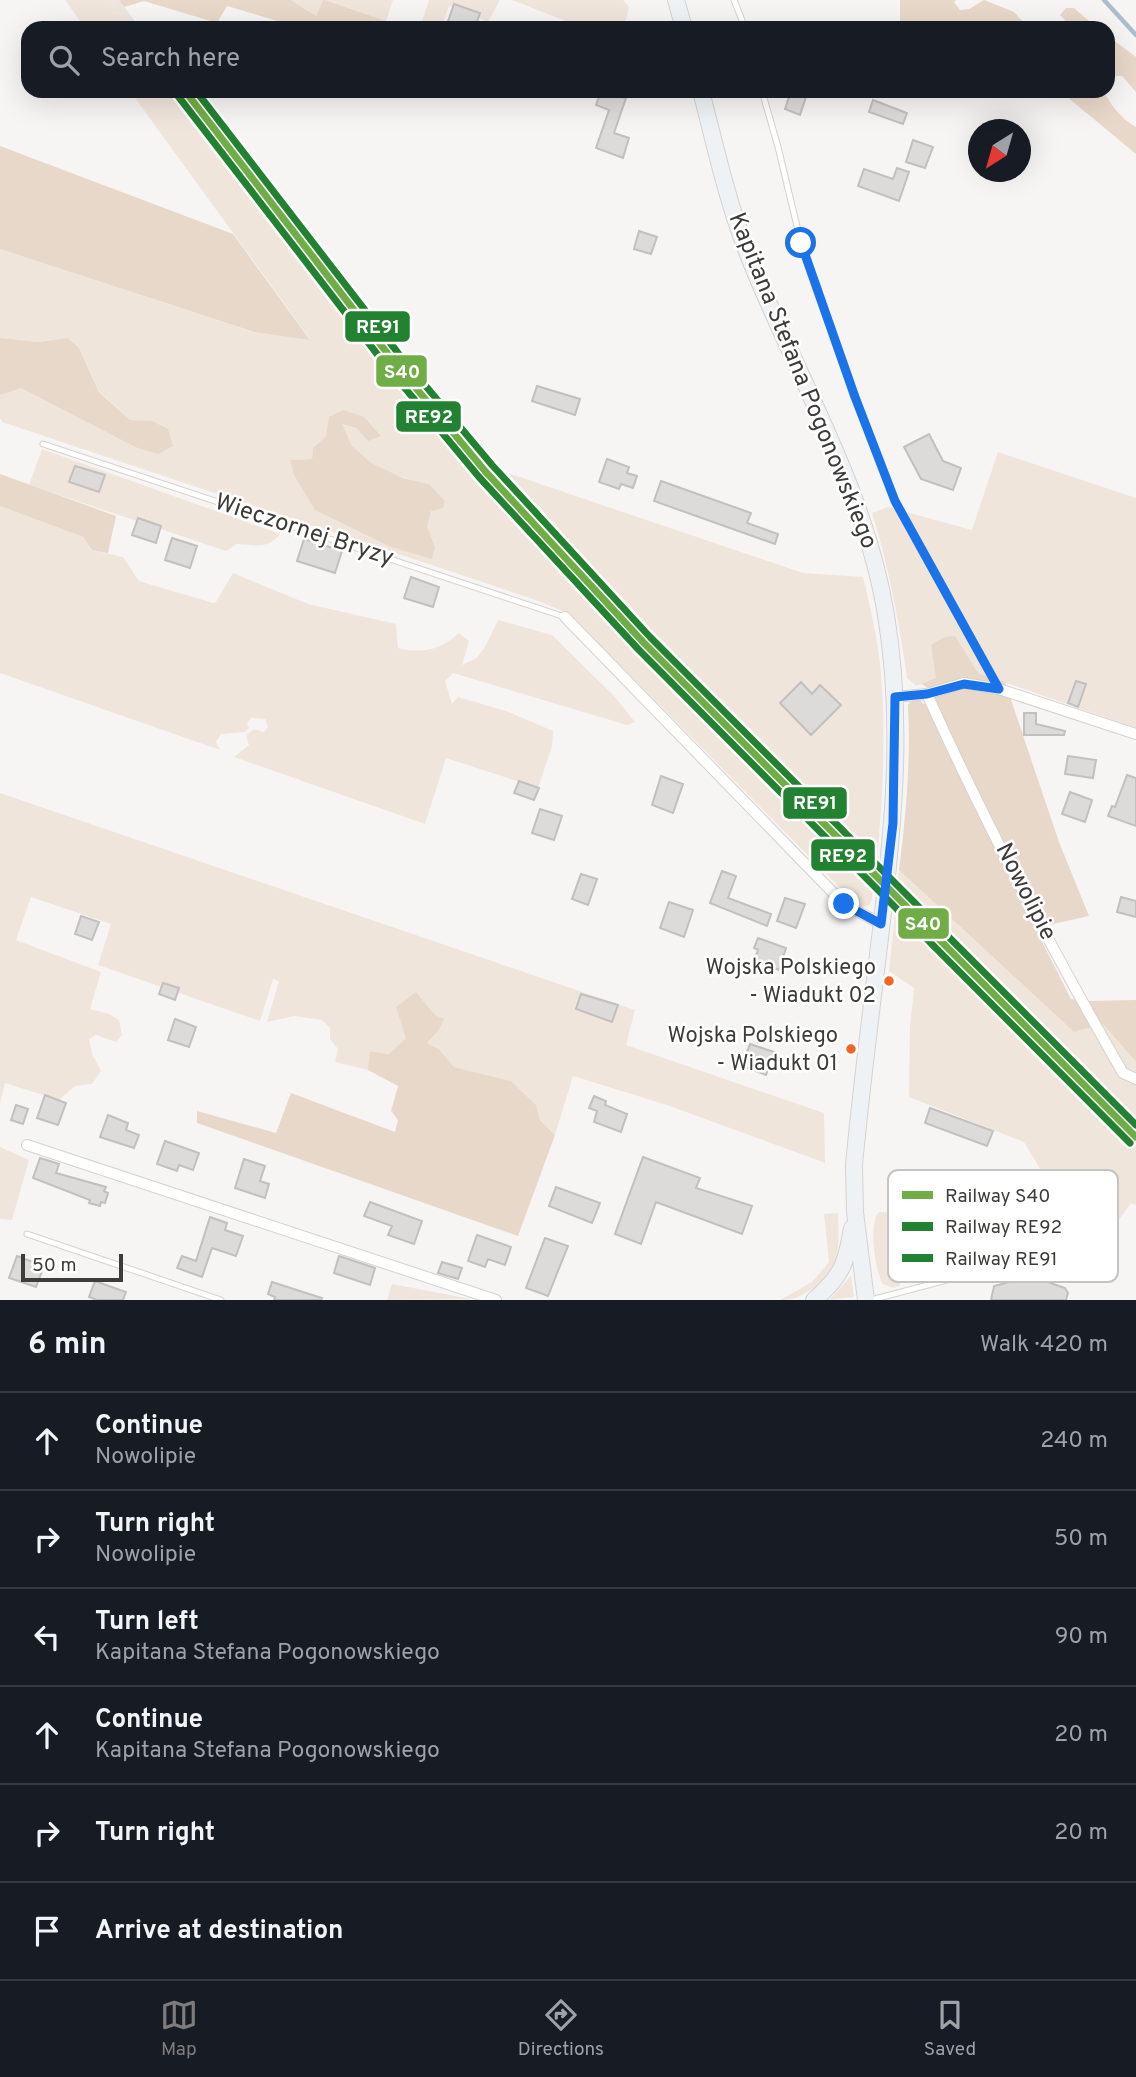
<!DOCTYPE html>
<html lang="en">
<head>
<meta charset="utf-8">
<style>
  :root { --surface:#171b24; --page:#242831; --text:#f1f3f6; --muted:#9ea1a6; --line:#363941; --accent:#7e7d7b }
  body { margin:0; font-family:Overpass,sans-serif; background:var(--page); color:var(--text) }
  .compass { position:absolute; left:968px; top:119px; width:63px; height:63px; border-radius:50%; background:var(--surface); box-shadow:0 7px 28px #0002; rotate:217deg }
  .scale { position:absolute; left:21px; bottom:18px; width:102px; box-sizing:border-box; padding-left:7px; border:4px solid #3d3c3a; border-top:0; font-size:19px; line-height:24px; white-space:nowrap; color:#3d3c3a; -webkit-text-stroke:5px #fff; paint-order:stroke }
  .stop { position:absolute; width:21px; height:21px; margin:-16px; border:5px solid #1a73e8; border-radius:50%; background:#fff }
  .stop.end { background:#1a73e8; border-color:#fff; box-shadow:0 2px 7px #0008 }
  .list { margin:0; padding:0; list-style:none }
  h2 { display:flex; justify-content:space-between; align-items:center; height:91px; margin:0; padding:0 28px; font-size:30px }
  h2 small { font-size:23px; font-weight:400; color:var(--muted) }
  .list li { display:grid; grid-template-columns:46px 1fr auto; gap:21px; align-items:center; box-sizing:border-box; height:98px; padding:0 28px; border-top:2px solid var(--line) }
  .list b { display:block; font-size:26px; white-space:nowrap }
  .list p { margin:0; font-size:23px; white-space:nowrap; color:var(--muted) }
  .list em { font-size:23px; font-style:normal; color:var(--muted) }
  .icon { flex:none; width:38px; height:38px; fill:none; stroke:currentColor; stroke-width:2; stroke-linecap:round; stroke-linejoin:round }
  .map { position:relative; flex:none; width:1136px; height:1300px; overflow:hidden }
  .search { position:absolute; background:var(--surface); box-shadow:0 7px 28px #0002; left:21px; right:21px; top:21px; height:77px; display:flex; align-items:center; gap:18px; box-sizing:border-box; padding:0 24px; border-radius:21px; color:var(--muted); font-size:26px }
  .sheet { height:679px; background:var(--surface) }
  nav { display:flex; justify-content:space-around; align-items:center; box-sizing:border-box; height:98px; border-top:2px solid var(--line); background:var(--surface); font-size:19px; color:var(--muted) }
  nav a { display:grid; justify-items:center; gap:4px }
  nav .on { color:var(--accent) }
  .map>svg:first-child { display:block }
  .built { fill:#ece6e0 }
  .green { fill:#f0e5db; fill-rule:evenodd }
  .forest { fill:#e8d8c9 }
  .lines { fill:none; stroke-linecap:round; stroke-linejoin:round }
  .stream { stroke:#aabfcd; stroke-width:4.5 }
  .building { fill:#dcdbd9; stroke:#c2c0bf; stroke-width:2 }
  .lane-casing { stroke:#d4d2d1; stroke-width:7 }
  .street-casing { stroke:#d4d2d1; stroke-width:12 }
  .secondary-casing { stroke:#d4d2d1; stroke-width:18 }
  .lane { stroke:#fefefd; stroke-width:5 }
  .street { stroke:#fefefd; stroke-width:10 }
  .secondary { stroke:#eff2f4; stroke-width:16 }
  .rail-1-casing { stroke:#fff; stroke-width:12 }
  .rail-2-casing { stroke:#fff; stroke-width:12 }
  .rail-3-casing { stroke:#fff; stroke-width:12 }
  .rail-1 { stroke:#70ad46; stroke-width:7 }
  .rail-2 { stroke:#238132; stroke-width:7 }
  .rail-3 { stroke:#238132; stroke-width:7 }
  .route { stroke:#1a73e8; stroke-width:9 }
  .bus-dot { fill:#f26522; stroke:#fff; stroke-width:2.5 }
  .labels { text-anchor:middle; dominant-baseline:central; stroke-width:5; stroke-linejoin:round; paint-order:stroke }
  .bus-label { font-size:22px; fill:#3d3c3a; stroke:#fff; text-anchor:end }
  .street-label { font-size:24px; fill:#3d3c3a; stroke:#fff }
  .key { fill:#fff; stroke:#c5c4c4; stroke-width:2 }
  .key-label { font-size:19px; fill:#3d3c3a }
  .line-badge { stroke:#fff; stroke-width:2.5 }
  .badge-label { font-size:19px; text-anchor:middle; font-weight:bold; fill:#fff }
</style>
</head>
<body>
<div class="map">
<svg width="1136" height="1300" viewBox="0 0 1136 1300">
  <rect width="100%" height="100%" fill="#f7f5f3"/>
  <path class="built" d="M109,0h10l21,28h-10z
    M179,91h10l122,157 179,219 93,104 291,296 -6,6 2,3 -1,2 -286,-292 -106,-118 -133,-161z
    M902,895l234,233v16l-238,-238 6,-6z"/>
  <path class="green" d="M65,0h44l21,28h-45z
    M291,0h32l-7,16z
    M325,0h68l-7,21z
    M429,0h71l-12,22 -39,-16 -8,22h-21z
    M512,0h111l6,7 -3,13 -13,8 -32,-1z
    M130,91h49c97,127 193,257 299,378 125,144 262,278 396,414 -2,12 0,30 -17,22l-287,-291 -37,-15 -531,-177 -2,-4v-23l20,-8 115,60 17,-26 -22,-1 -31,-29 -20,-43 -11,-10 -30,4 -38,-4v-89l253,83 57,7zM343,410l25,31 -12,-13 -15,-4c3,6 6,14 10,20 16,25 51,34 78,40l2,27 -4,16 5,31 -41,-11 -100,-87 21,-1 1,-11 13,-12z
    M42,449l238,85c-13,16 -25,11 -43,10l-11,7 -197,-66z
    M998,452l138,46v230l-158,-55 -42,6 -20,7 -9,-8c-8,-56 -18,-111 -35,-165l16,-6 84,23z
    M490,467l313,106 60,4c9,36 17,73 19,110 4,61 0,122 -6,182l-293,-298z
    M0,506l83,31 9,13 31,7 16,24 74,22 3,-1 17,-29 75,31 88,20 2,24c23,6 43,2 61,-15l10,8 -7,24 15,-7 9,-13 12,-25 54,15 63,62 20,25 -8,3 -174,-52 -8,8 7,23 6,-7 48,14 47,20 -1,15 -14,42 -92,-30 -21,66 -191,-67 15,-12 -3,-10 8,-6 10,3 4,-5 -3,-8 -14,-1 -4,5 2,5 -4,4 -24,2 -5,8 4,8 -220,-77z
    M0,793l635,217 -9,35 198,68 1,50 -158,-58 -94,-29 -18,59 -15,-15 -4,-15 -25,-24 -57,-14 -15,-18 -12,-6 12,-13 -4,-15 -19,-23 -10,46 -17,16 -18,-3 -3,19 -33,-8 3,-13 -8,-10v-11l-8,-8 -27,-4 -28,6 12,-41 -6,-2 -13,42 -162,-56 13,-41 -80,-27 -15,43 85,32 -11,37 19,5 10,6 3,15 -6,7 -20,-7 -7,4 3,15 9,17 -9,13 -17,2 -16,14 -54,-17 -5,21z
    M899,870l175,162 29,-8 33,38v66l-239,-238z
    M896,904l240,240v61l-5,-2 -13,18 -13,-1 -7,-11 -56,-37 -18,-30 -115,-45 1,-70 4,-39 -25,-17z
    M0,1147l29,13 -17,60 -12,-1z
    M879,1212l26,1 6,49 -12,24 -6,2 -10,-4c-8,-12 -15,-61 -4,-72z
    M838,1213c1,35 4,60 -31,79 -10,6 -15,8 -27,8l32,-18 17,-20 -5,-48z
    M851,1276l3,21 -25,3z
    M392,1284l79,15 -84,1z"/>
  <path class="forest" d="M119,0h172l25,16 7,-16h2l61,21v7h-85l-74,-22 -10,17 -73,-22 -20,6z
    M900,0h56l-2,2 6,8 9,-1 15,-9 30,12 15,16h-129z
    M1066,8h8l23,20h-25l-12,-13z
    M1108,36l28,21v35l-14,-16h-12l-2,5z
    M1060,91h45v3c8,14 17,25 31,33v27z
    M0,146l233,88 77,106 -56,-8 -254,-83z
    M0,338l38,4 30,-4 11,10 20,44 31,28 22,1 16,8 5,17 -15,8 -23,-7 -114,-59 -21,7z
    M343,410l21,7 17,19 -13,5 -12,-13 -14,-4 10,22 19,17 32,15 26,6 16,17 -2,7 -12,3 -4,16 8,20 -3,12 -41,-12 -76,-37 -21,-35 -4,-15 22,-1 1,-11 13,-12 3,-19z
    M0,474l116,42 -8,37 -16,-3 -9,-13 -83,-31z
    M955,636l23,37 27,9 54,160 30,74 -54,12 36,71 15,2 50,-1v62l-33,-38 -29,8 -175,-162c7,-55 12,-110 9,-165l4,-6h6l6,5 12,-2c-2,-9 -7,-14 -15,-18l15,-6 -5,-33 14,-8z
    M416,992l19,23 9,4 -5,11 -12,13 12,6 15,18 57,14 25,24 4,15 15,15 -37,101 -321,-113v-12l79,22 15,-40 104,39 3,-12 -7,-9 7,-25 -30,-16 2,-19 19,3 17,-16 -10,-31z"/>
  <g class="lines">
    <path class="stream" d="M1104,0l32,35"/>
  </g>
  <path class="building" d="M454,4l26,9 -5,15h-16l-12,-4z
    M601,91l25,7 -12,35 15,5 -6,20 -27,-10 13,-38 -13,-5z
    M791,91h17l-8,24 -15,-6z
    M873,100l34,13 -4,11 -34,-12z
    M913,140l20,7 -8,21 -19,-6z
    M897,168l12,4 -10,29 -41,-15 6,-17 29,10z
    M639,231l18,6 -6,17 -17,-5z
    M537,386l43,13 -5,16 -43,-14z
    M929,434l14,27 18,7 -8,22 -32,-11 -17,-32z
    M607,459l22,8 -2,6 10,3 -4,12 -12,-4 -2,5 -20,-7z
    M75,466l30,9 -6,17 -30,-10z
    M661,481l90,32 -4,10 31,11 -3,10 -121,-43z
    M138,518l23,8 -5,17 -24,-8z
    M172,538l25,8 -7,22 -25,-8z
    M304,539l38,12 -7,22 -38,-12z
    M411,577l28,10 -6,20 -29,-9z
    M1076,681l10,3 -8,23 -10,-4z
    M801,682l11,12 8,-9 21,20 -30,30 -31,-32z
    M1024,713h12v11l29,7 -1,4h-40z
    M1068,756l28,4 -3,18 -28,-4z
    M1127,775l9,3v48l-28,-10 4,-10 3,1z
    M661,776l22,8 -10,29 -21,-8z
    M519,781l20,7 -5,12 -20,-7z
    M1070,792l22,8 -7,22 -23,-8z
    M540,809l22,7 -8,24 -22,-7z
    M722,871l14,5 -8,22 43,16 -4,12 -57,-23z
    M581,874l16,5 -9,26 -16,-6z
    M1121,897l15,4v16l-19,-5z
    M785,898l20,6 -9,24 -19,-7z
    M669,902l24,8 -9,27 -24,-9z
    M81,916l18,6 -7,18 -17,-6z
    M758,938l28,10 -7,22 -25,-9 4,-11 -4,-2z
    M163,983l16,5 -4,12 -16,-6z
    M581,994l37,11 -6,17 -36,-13z
    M175,1019l21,8 -7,20 -21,-7z
    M750,1044l24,8 -8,23 -24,-9z
    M45,1095l21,8 -8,22 -21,-7z
    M594,1096l12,5 -1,4 22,9 -6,18 -27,-10 3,-11 -8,-3z
    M16,1105l12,4 -5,15 -12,-4z
    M930,1108l63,23 -6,15 -62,-23z
    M108,1115l20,8 -2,7 13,5 -5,13 -34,-11z
    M165,1141l34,12 -6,17 -14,-5 -2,6 -20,-7z
    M643,1157l57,21 -4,10 56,18 -10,28 -86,-32 -15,42 -26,-10z
    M40,1158l19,6 -3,9 50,14 -2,4 4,2 -3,10 -4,-1 -1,4 -11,-3 1,-3 -57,-22z
    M244,1159l21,7 -5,15 9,3 -4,14 -30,-10z
    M556,1187l44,16 -8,20 -43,-17z
    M370,1202l52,19 -8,23 -26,-9 4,-9 -28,-10z
    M210,1217l17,6 -2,7 18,6 -7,20 -24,-8 -10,29 -25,-9 5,-12 14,5z
    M477,1235l34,12 -6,18 -17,-6 -3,8 -17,-6z
    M545,1238l23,8 -20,50 -22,-8z
    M17,1256l27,10 -8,21 -27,-9z
    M339,1256l36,12 -5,17 -36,-12z
    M442,1262l20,6 -4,11 -20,-6z
    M1040,1274l-1,5 26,9 3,5 -2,7h-75l3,-14z
    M95,1281l31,11 -3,8h-26l-8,-3z
    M272,1282l50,16 -1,2h-47l1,-3 -7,-3z"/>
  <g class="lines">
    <defs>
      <path id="lane" d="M734,0l11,28
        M762,91l16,56 23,96 54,154 40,104 103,186
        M43,444l522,173
        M27,1234l194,66
        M871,1300l190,-50h25"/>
      <path id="street" d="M565,617l279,287 37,20
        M927,694c58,129 125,256 196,379l13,6
        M895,697l32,-3 37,-11 35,6 137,45
        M27,1145l469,155"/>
      <path id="secondary" d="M676,0l8,28
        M701,91c14,54 26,109 46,161 47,120 118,234 139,363 18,108 7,216 -6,323 -9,75 -19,151 -26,227l1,47 11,88
        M814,1300c28,-24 32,-36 38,-72"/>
    </defs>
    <use href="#lane" class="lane-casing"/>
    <use href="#street" class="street-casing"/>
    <use href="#secondary" class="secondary-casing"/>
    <use href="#lane" class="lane"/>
    <use href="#street" class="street"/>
    <use href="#secondary" class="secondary"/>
    <defs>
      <path id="rail-1" d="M185,91l206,267 94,113 159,172 492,494"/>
      <path id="rail-2" d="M178,96l206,267 95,114 159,172 492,494"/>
      <path id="rail-3" d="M196,91l202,262 94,112 158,172 486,488"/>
    </defs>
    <use href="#rail-1" class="rail-1-casing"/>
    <use href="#rail-2" class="rail-2-casing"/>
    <use href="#rail-3" class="rail-3-casing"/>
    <use href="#rail-1" class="rail-1"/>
    <use href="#rail-2" class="rail-2"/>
    <use href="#rail-3" class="rail-3"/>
  </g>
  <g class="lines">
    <path class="route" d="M801,243l54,154 40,104 104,188 -35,-5 -37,10 -32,3 -2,126 -12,101 -37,-20"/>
  </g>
  <g class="bus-dot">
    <circle cx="889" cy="981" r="6"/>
    <circle cx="851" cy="1049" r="6"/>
  </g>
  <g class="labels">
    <g class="bus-label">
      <text x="876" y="968">Wojska Polskiego<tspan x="876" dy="28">- Wiadukt 02</tspan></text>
      <text x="838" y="1036">Wojska Polskiego<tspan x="838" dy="28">- Wiadukt 01</tspan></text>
    </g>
    <g class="street-label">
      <text transform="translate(802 381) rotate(68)">Kapitana Stefana Pogonowskiego</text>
      <text transform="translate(304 531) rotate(18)">Wieczornej Bryzy</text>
      <text transform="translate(1025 892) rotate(63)">Nowolipie</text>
    </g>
  </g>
  <rect x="888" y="1170" width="230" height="112" rx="10" class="key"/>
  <rect x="902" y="1191" width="31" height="8" fill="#70ad46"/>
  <rect x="902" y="1222" width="31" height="9" fill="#238132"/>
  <rect x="902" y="1254" width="31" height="8" fill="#238132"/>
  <g class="key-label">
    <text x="945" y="1202">Railway S40</text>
    <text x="945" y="1233">Railway RE92</text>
    <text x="945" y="1265">Railway RE91</text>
  </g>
  <g class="line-badge">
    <rect x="344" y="310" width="67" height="33" rx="7" fill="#238132"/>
    <rect x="375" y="354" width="53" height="34" rx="7" fill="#70ad46"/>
    <rect x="395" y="400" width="67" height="33" rx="7" fill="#238132"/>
    <rect x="782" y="786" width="66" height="34" rx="7" fill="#238132"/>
    <rect x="810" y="838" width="66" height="34" rx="7" fill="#238132"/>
    <rect x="897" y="907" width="53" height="33" rx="7" fill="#70ad46"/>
  </g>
  <g class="badge-label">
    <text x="378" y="333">RE91</text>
    <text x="402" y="378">S40</text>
    <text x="429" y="423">RE92</text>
    <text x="815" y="809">RE91</text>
    <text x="843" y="862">RE92</text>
    <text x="923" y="930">S40</text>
  </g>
</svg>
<svg class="compass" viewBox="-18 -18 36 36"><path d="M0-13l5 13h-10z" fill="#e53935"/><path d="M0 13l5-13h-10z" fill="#9ea1a6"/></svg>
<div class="scale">50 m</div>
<div class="stop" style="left:801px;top:243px"></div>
<div class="stop end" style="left:844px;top:904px"></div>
<div class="search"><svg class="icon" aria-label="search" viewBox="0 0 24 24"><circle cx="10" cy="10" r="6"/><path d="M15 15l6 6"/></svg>Search here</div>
</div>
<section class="sheet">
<h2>6 min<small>Walk · 420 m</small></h2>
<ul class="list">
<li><svg class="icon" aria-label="ahead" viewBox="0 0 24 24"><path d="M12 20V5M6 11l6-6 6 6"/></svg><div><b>Continue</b><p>Nowolipie</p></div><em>240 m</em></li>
<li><svg class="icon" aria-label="right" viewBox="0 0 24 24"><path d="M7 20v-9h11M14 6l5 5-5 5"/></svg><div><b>Turn right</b><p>Nowolipie</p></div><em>50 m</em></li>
<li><svg class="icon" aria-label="left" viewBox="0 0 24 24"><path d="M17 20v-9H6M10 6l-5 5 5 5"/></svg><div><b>Turn left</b><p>Kapitana Stefana Pogonowskiego</p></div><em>90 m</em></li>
<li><svg class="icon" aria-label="ahead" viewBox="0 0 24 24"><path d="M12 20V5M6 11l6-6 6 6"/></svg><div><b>Continue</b><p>Kapitana Stefana Pogonowskiego</p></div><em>20 m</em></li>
<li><svg class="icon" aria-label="right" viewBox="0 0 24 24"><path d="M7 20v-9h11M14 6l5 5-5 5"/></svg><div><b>Turn right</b></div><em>20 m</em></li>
<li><svg class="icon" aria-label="arrive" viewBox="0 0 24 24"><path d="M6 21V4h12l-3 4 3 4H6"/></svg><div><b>Arrive at destination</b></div></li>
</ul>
</section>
<nav>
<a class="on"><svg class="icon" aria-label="map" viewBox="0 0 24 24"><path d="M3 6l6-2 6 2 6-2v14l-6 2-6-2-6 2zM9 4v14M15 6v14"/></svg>Map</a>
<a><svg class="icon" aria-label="directions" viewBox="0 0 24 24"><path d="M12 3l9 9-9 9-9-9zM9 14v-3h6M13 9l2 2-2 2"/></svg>Directions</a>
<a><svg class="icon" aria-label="saved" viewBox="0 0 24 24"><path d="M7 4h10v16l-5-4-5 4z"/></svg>Saved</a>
</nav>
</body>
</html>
